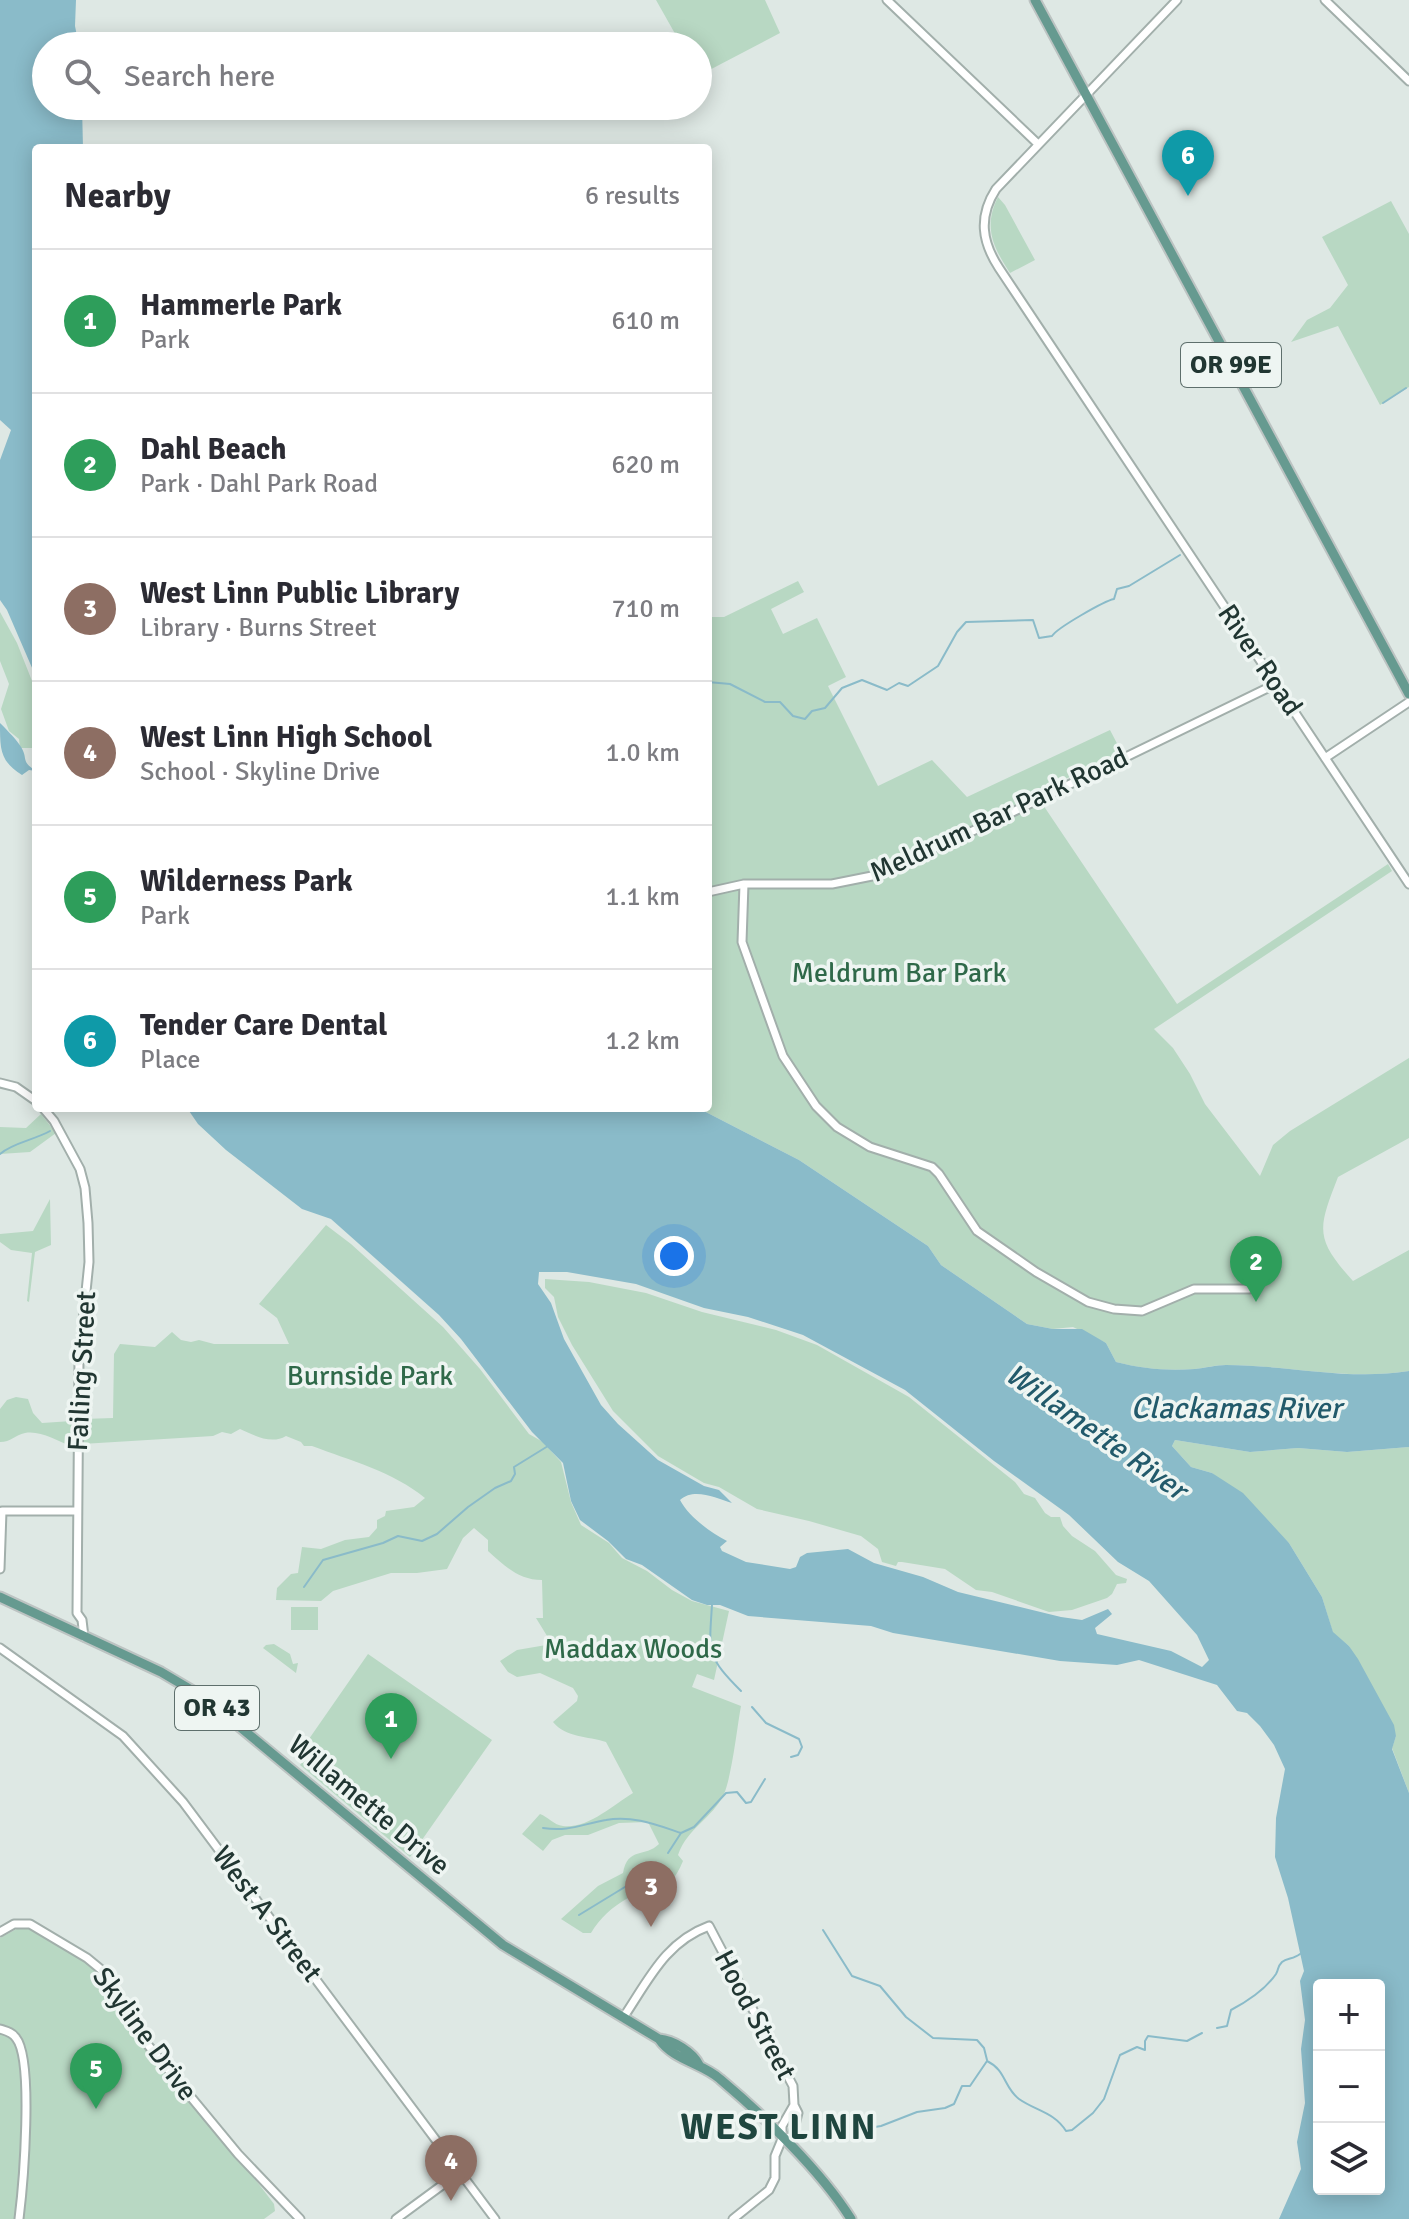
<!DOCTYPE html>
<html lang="en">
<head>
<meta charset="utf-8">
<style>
  :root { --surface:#fff; --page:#f2f2f3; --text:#2b2b33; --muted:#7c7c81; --line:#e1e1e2; --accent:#7c3aed }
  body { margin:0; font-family:Signika,sans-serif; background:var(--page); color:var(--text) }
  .controls { position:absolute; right:24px; bottom:24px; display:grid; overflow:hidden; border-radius:8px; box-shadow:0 4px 20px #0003 }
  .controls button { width:72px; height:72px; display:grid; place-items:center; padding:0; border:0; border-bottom:2px solid var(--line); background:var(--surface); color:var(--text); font:40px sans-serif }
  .you { position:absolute; left:674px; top:1256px; width:28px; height:28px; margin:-20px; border:6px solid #fff; border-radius:50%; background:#1a73e8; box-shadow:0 0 0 12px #1a73e833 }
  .badge { display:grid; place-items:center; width:52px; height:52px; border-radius:50%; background:var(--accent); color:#fff; font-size:26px; font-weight:700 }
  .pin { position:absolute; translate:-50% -66px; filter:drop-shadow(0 2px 4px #0008) }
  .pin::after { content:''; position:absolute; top:42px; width:28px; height:24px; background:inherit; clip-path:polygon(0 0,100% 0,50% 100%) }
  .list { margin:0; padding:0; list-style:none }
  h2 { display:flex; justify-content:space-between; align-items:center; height:104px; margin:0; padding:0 32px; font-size:34px }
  h2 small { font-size:26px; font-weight:400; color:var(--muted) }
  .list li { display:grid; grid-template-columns:52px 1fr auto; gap:24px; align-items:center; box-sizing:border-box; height:144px; padding:0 32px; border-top:2px solid var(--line) }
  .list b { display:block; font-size:30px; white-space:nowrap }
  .list p { margin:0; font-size:26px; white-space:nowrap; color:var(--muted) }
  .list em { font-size:26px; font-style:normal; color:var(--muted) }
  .icon { flex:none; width:44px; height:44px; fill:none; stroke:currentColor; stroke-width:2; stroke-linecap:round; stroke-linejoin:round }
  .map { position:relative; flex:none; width:1409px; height:2219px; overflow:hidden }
  .search { position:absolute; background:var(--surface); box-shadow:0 4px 20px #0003; left:32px; top:32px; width:680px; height:88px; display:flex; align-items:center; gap:20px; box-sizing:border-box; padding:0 28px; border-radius:44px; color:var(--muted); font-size:30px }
  .panel { position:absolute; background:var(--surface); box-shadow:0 4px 20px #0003; left:32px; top:144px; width:680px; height:968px; border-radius:8px }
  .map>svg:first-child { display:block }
  .green { fill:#b8d8c3 }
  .water { fill:#8abbc9; fill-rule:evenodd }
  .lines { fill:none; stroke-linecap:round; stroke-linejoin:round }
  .stream { stroke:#8abbc9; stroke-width:2 }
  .tertiary-casing { stroke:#a2afab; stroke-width:11 }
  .primary-casing { stroke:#bcc3c2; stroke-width:13 }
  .tertiary { stroke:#fff; stroke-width:7 }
  .primary { stroke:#669a90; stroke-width:9 }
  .labels { text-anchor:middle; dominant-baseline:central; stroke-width:7; stroke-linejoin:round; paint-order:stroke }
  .shield { fill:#eef5f2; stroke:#5e6f6c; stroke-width:2 }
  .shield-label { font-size:26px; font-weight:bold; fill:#213632 }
  .street-label { font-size:28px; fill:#213632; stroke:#eef5f2 }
  .park-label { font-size:28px; fill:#2f6949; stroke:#eef5f2 }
  .water-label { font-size:30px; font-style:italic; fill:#225a6b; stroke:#eef5f2 }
  .district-label { font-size:36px; font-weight:bold; letter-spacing:2px; fill:#1f463f; stroke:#eef5f2 }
</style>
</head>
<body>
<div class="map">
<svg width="1409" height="2219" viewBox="0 0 1409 2219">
  <rect width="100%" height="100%" fill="#dee8e4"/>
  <path class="green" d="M656,0h109l15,33 -82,43v-30h-16z
    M998,197l7,8 30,55 -25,13c-17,-26 -27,-46 -12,-76z
    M1391,201l18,33v153l-29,18 -42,-79 -47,16 16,-22 23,-12 18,-23 -26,-48z
    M798,581l6,11 -33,17 12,25 34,-16 29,59 -18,9 50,100 54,-26 35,37 143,-67 12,23 -87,40 142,211 211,-140 4,7 -238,158 19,19 17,26 15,30 55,72 13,-31 17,-14 119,-73v80l-71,39c-20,52 -24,61 15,104l56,-31v121c-62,10 -122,-6 -183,-6 -11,0 -21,3 -31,4 -27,2 -53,0 -79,-7l-10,-19 -33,-16 -20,2 -26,-5 -86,-59 -13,-19 -129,-86 -101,-52h10v-491h16z
    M0,612l17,31 19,48v57h-16l-1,-9 -10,-8 -8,-22 8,-25 -9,-23z
    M41,1114l15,19 -26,19 -30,2v-27l26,1z
    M50,1199l1,46 -16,7 -6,50 -2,-1 5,-48 -21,-3 -11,-8v-8l33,-3z
    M326,1225l25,19 92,83 37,42 49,65 14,8 18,20 10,40 10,23 28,18 13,15 25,13 25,19 20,11 37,10 -15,69 -17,-6 -5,13 49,19c-4,22 -9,69 -17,88 -12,25 -36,33 -46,61l5,6c-15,36 -29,24 -55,37 -16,9 -28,20 -37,35h-8l-22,-14 37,-33 25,-13c5,-27 22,-15 36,-29l-11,-22 -29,1 -31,12h-23l-13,5 -9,11 -21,-17 18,-20c8,3 14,11 23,12 25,3 50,-21 70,-33l-27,-51c-18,-6 -40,-4 -53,-20l24,-21 1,-5 -5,-8 -33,-15 -23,4 -9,-5 -8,-11 17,-11 35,-6 -16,-26h7l-1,-38c-23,0 -36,-13 -54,-29v-11l-14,-12 -11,10 -16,31 -30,4h-26l-58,18 -12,10 -45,-1 1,-12 14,-14 7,-1 4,-26 19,2 24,-9 24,-3 8,-9v-8l8,-4 1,-5 28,-4 11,-9c-31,-26 -76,-38 -113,-52h-8l-3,-4 -15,-6c-15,9 -32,-1 -46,-7l-9,5 -9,-2 -9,4 -131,8 1,-25 30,-1 1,-64 6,-10 35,3 17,-15 9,8 10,2 8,-2 15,4h75l-12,-26 -18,-14z
    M545,1279l44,3 57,11 56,19 74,18 41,15 92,52 106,85 9,12 11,4 10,15 6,4h9l3,9 9,10 23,15 21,24 11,4 -1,4 -9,1 -5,10 -5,4 -35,12 -23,2 -57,-20 -16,-2 -31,-21 -43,-7h-4l-2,4 -14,-4 -4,-13 -17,-13 -52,-15 -52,-12 -38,-22 -15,-4 -46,-27 -45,-45 -41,-66 -14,-28 -4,-20 -9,-9z
    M16,1397l12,2 5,14 9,10 30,-2 -1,25c-14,-5 -31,-16 -46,-13 -10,2 -14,9 -25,9v-33l7,-9z
    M1175,1440l75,12 48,-4 49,4 62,-5v346l-17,-45 4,-12 -47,-90 -16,-13 -11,-36 -33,-54 -77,-70 -21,-6 -19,-21z
    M291,1607h27v23h-27z
    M274,1644l16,10 3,10 5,-1 -2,10 -33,-25 3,-3z
    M368,1654l124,86 -82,117 -110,-92 8,-12 -6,-4z
    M22,1926l8,2 69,43 29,56 130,156 16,21 1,7 -11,8h-264v-281z"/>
  <path class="water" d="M0,0h76l-1,26 4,20h-33v60h36l1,42h-47v529l-29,-67 -7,-10v-140l11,-30 -11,-10z
    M0,723c6,6 14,14 19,21 11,15 0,16 17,27l-7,-1 -7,5c-22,-14 -22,-25 -22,-52z
    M187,1108h511l101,52 129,86 13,19 86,59 26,5h29l24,14 10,19c27,7 52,9 79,7 10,-1 21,-4 31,-4 62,0 121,16 183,6v76l-62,5 -49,-4 -48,4 -75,-12 -3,6 19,21 21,6 31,20 46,50 33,54 11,35 16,14 9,13 36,66 2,11 -4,13 17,44v426h-130l22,-50 -4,-27 8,-39 -4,-54 4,-29 -5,-39 4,-10 -16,-73 -13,-41 1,-39 9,-49 -11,-24 -14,-19 -13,-13 -10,-2 -20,-26 -78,-25 -22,5 -57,-4 -167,-28 -22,-7 -123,-10 -28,-11h-13l-15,-5 -50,-35 -16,-6 -18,-18 -28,-21 -9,-19 -8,-38 -31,-31 -71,-93 -22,-24 -108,-96 -29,-10 -76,-59 -28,-26zM539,1272h28l69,12 68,24 44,9 55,18 102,55 89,71 75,54 49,47 31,19 48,54 12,25 -7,7 -31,-16 -74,-17 -2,-6 17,-14 -4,-5 -26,11 -21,-3 -103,-25 -35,-15 -49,-14 -26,-14 -41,4 -7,4 -4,10 -6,2 -44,-7 -24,-11 -2,-4 7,-6c-17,-9 -38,-24 -47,-41 14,-13 36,-2 52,3l-13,-13 -15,-4 -46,-26 -40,-36 -17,-19 -37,-66 -13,-36 -13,-19zM1319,1985h60v204h-60z"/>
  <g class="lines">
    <path class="stream" d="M1383,403l23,-15
      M708,682l22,2 35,18h15l13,14 12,3 7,-8 13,-3 17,-20 20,-8 25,10 12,-7 9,3 30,-20 19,-34 9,-10 67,-2 6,18 13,-2c5,-8 52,-35 62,-37l3,-10 12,-3 51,-31
      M0,1154c12,-11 34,-14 50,-23
      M304,1587l19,-27 60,-17 15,-7 24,5 15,-7 31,-27 27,-19 16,-7 4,-7 -1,-7 34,-21
      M712,1605c-3,47 -6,51 29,86
      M752,1707l14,16 33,16 3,8 -4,8 -7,2
      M543,1828c26,4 39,-4 63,-8 26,-5 51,5 75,13
      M668,1853l13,-20 13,-6 32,-34 11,-1 9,11 5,-1 14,-23
      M579,1915l77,-47
      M823,1930l29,46 28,10 26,31 27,21 44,2 7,8 3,12
      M1217,2028l10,-2 4,-16c17,-9 34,-20 45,-36 3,-5 1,-7 6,-12 5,-4 12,-3 18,-8
      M863,2129l18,-3 36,-14 28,-4 9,-4 8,-18h8l17,-25c19,9 17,27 32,38 17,12 35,13 47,32l6,-1 21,-17 11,-14 16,-44 17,-8 8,3v-9l3,-5 39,5 15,-8"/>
    <defs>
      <path id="tertiary" d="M887,0l151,144
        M1177,0l-181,189c-18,28 -14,53 3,79l410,616
        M1325,0l84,81
        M1325,758l84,-56
        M744,884l-2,58 41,114 33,50 21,21 33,20 62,20 7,7 38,57 59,41 52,30 26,7 28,2 52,-22h55
        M708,892l36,-8h88l40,-8 114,-51 290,-141
        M0,1083l16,4 20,14
        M43,1108l11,13 26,48 5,19 3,35 1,39 -10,98 -2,253 5,7 2,17
        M0,1569l2,-58h75
        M0,1648l123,88 60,66 312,417
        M0,1932l14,-8h16l57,34 17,14 34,61 100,121 62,65
        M623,2018c25,-37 42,-76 86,-92l84,160 1,19 4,8 -6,24 -10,2
        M0,2029c6,2 12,3 16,9 18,22 7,149 3,181
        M396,2219l64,-47
        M733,2219l36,-29 6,-12v-22l7,-17v-13l12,-21"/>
      <path id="primary" d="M1035,0l374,694
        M0,1597l161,75 44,26 298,247 156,94c14,1 34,13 40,26
        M659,2039c14,21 43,24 61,40 44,37 101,92 131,140"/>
    </defs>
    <use href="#tertiary" class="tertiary-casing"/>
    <use href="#primary" class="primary-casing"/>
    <use href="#tertiary" class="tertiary"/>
    <use href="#primary" class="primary"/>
  </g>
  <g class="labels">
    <g class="shield">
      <rect x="1181" y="343" width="100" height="44" rx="6"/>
      <rect x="175" y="1686" width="84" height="44" rx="6"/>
    </g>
    <g class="shield-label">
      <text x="1231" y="365">OR 99E</text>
      <text x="217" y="1708">OR 43</text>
    </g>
    <g class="street-label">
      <text transform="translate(1260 660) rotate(56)">River Road</text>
      <text transform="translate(999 815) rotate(-25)">Meldrum Bar Park Road</text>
      <text transform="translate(82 1371) rotate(-87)">Failing Street</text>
      <text transform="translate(369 1805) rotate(40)">Willamette Drive</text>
      <text transform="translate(267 1914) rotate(53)">West A Street</text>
      <text transform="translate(755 2015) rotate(62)">Hood Street</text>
      <text transform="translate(145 2034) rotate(54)">Skyline Drive</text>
    </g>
    <g class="park-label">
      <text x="899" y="973">Meldrum Bar Park</text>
      <text x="370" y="1376">Burnside Park</text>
      <text x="633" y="1649">Maddax Woods</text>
    </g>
    <g class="water-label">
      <text x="1236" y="1408">Clackamas River</text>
      <text transform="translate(1096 1432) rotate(35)">Willamette River</text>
    </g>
    <g class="district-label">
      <text x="779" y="2127">WEST LINN</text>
    </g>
  </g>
</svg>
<div class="controls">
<button>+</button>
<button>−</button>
<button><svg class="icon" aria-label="layers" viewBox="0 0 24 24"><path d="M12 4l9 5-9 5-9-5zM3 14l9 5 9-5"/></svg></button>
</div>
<div class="you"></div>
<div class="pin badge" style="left:391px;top:1759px;background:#2e9e5b">1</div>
<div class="pin badge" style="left:1256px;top:1302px;background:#2e9e5b">2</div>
<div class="pin badge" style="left:651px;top:1927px;background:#8d6e63">3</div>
<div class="pin badge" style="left:451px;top:2201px;background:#8d6e63">4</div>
<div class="pin badge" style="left:96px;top:2109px;background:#2e9e5b">5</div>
<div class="pin badge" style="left:1188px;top:196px;background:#0f9aa8">6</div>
<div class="search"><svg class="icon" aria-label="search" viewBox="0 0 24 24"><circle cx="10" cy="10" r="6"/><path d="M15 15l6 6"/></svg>Search here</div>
<section class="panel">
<h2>Nearby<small>6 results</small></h2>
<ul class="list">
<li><span class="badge" style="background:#2e9e5b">1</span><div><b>Hammerle Park</b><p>Park</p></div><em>610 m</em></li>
<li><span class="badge" style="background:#2e9e5b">2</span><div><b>Dahl Beach</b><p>Park · Dahl Park Road</p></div><em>620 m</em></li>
<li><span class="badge" style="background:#8d6e63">3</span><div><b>West Linn Public Library</b><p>Library · Burns Street</p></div><em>710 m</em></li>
<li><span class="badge" style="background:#8d6e63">4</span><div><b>West Linn High School</b><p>School · Skyline Drive</p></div><em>1.0 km</em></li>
<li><span class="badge" style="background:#2e9e5b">5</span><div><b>Wilderness Park</b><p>Park</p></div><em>1.1 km</em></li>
<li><span class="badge" style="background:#0f9aa8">6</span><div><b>Tender Care Dental</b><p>Place</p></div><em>1.2 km</em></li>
</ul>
</section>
</div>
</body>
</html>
